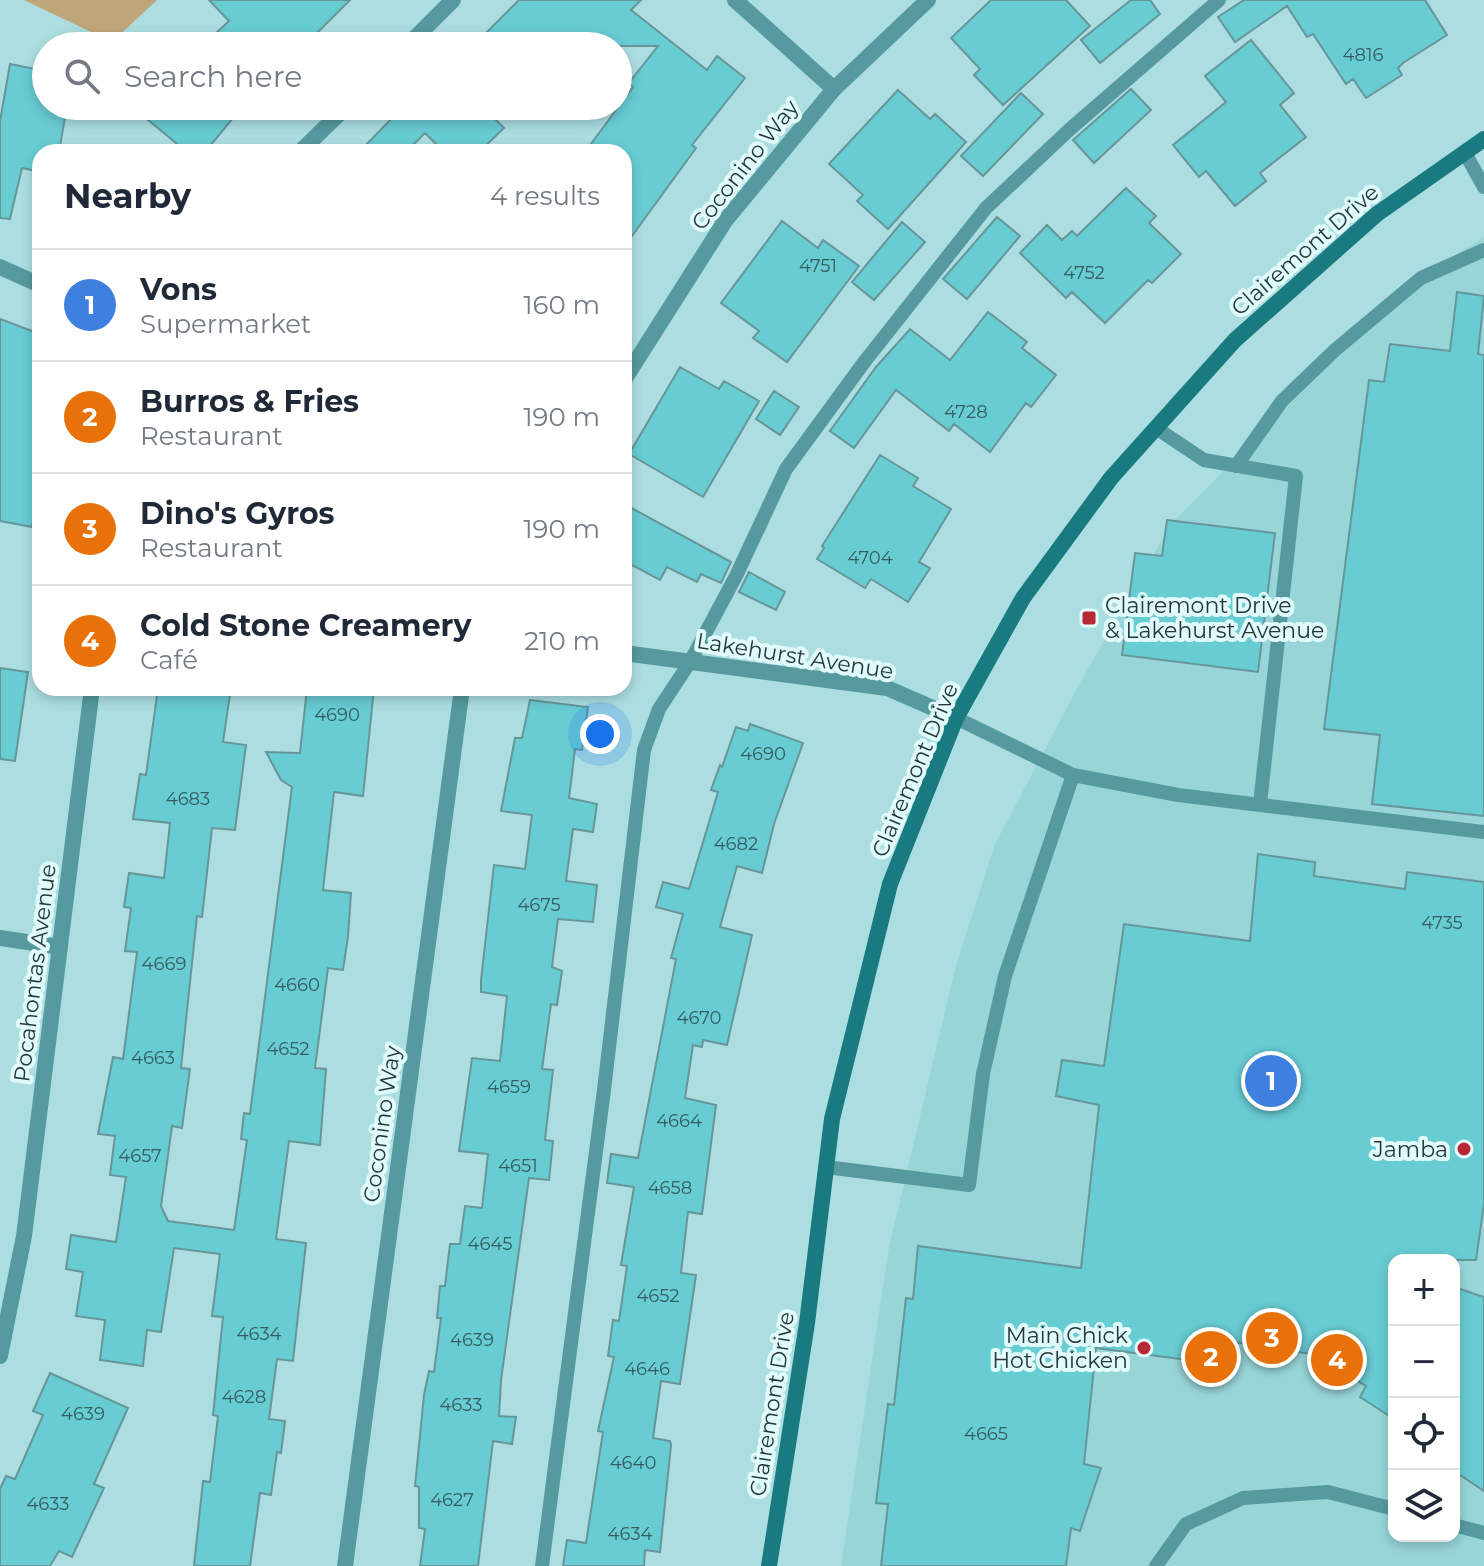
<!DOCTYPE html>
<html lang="en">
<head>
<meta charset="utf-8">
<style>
  :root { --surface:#fff; --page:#f6f6f7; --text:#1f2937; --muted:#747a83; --line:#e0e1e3; --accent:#1a73e8 }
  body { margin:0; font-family:Montserrat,sans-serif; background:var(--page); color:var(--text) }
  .controls { position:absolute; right:24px; bottom:24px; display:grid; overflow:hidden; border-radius:16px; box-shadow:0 4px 12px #0003 }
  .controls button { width:72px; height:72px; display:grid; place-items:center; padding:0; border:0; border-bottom:2px solid var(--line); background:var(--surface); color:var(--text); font:40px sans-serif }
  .you { position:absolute; left:600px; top:734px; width:28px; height:28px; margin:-20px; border:6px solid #fff; border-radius:50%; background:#1a73e8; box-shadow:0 0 0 12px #1a73e833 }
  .badge { display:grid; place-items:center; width:52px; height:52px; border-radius:50%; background:var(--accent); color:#fff; font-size:26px; font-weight:700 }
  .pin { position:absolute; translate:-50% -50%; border:4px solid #fff; box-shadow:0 2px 8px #0006 }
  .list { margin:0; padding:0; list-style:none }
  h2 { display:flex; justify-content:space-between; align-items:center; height:104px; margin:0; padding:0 32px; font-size:34px }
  h2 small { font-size:26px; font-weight:400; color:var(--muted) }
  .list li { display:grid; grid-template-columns:52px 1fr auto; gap:24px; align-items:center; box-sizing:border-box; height:112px; padding:0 32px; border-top:2px solid var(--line) }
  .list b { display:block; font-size:30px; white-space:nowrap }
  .list p { margin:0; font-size:26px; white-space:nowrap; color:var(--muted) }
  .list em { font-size:26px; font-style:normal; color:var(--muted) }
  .icon { flex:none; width:44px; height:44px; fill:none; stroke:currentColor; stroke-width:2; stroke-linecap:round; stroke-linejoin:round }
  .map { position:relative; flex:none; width:1484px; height:1566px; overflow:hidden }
  .search { position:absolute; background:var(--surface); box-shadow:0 4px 12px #0003; left:32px; top:32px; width:600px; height:88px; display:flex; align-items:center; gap:20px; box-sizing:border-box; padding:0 28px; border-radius:44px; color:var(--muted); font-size:30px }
  .panel { position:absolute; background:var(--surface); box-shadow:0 4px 12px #0003; left:32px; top:144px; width:600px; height:552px; border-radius:24px }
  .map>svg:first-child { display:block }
  .built { fill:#98d5d9; fill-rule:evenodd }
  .green { fill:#bfa67a }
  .building { fill:#68ccd3; stroke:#679699; stroke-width:2 }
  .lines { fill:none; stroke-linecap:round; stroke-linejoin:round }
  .lane { stroke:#569a9f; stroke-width:14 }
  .street { stroke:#569a9f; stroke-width:16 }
  .secondary { stroke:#197a80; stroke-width:16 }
  .poi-dot { fill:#b92837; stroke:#e1fafb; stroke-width:3 }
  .labels { text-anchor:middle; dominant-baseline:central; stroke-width:8; stroke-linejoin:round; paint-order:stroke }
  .number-label { font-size:18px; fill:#365e60 }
  .street-label { font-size:22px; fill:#25393a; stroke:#e1fafb }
  .poi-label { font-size:22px; fill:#25393a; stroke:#e1fafb; text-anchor:end }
</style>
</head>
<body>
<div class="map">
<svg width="1484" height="1566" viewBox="0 0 1484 1566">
  <rect width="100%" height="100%" fill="#acdee1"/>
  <path class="built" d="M1484,237v1329h-643l48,-319 67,-282 39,-121 86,-163 90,-157 241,-242zM1394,1260h60v276h-60z"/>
  <path class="green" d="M24,0h133l-45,42z"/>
  <path class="building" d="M209,0h141l-46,46h-102l27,-25z
    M519,0h122l-10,10 76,60 10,-14 28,22 -53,67 4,3 -72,99v-95h-39l48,-65 -5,-3 30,-38h-185z
    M991,0h75l24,26 -87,79 -29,-30 6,-6 -29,-31z
    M1131,0h19l10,14 -60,49 -19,-23z
    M1244,0h181l22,35 -44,28 -5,5 4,7 -36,23 -13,-19 -7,5 -33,-50 -6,3 -20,-31 -52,36 -17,-25z
    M1251,40l43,53 -14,12 26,32 -46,36 6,8 -31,25 -29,-35 -7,6 -26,-32 53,-43 -21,-26z
    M10,64l36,7v35h21l-8,46h-19v20l-18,-4 -12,51 -10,-1v-97z
    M1131,89l20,21 -57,53 -21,-23z
    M898,90l32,29 5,-5 31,28 -78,87 -31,-28 6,-6 -34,-31z
    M1021,93l22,21 -60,62 -22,-20z
    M131,106h112l-38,46h-18z
    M398,106h54l8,10 9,-10h13l22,22 -25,24h-35l-19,-19 -19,19h-47l42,-43z
    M1126,188l30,28 -7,7 32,31 -29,29 -4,-3 -43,43 -33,-31 -6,6 -46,-45 27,-28 15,15 10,-9 5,5z
    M997,217l23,19 -53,63 -24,-20z
    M782,221l36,27 5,-8 36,26 -72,96 -34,-24 6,-7 -38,-28z
    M902,222l23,20 -51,58 -22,-18z
    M1457,292l27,4 -6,58 6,1v461l-112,-12 8,-69 -56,-6 45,-349 15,2 6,-38 60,7z
    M988,312l39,30 -5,6 34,27 -25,32 -5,-4 -36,49 -36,-28 -5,7 -53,-41 -42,58 -24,-17 46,-64 34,-38 40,31z
    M0,319l40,15v150l-8,43 -32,-6z
    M680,367l39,22 5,-8 35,20 -56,96 -74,-43z
    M774,391l25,16 -19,28 -24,-16z
    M880,455l38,23 -5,8 38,23 -32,53 11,6 -22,34 -37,-23 -6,9 -48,-29 7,-11 -2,-2z
    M624,504l107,58 -10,21 -20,-9 -4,8 -30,-15 -7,13 -36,-19z
    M1167,520l108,13 -17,139 -136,-17 13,-102 27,3z
    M749,572l36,20 -9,18 -37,-18z
    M0,668l28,4 -13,89 -15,-2z
    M158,688h73l-8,54 23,3 -11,85 -23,-2 -10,89 -5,-1 -16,152 9,1 -8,59 -10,-2 -11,80 7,15 66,9 13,-90 -6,-1 3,-26 6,1 42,-327 -11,-7 -15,-28 34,1 7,-65h67l-11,108 -29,-4 -11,98 28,3 -3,44 -5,33 -15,-2 -13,100 11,1 -6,76 -31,-4 -13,98 30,4 -13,118 -16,-2 -8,60 16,2 -4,32 -4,-1 -6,43 -11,-2 -10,73h-56l9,-85 7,1 8,-66 -5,-1 10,-98 -11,-1 8,-62 -46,-6 -13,84 -14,-2 -4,36 -43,-6 5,-40 -29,-4 7,-44 -17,-3 5,-34 45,7 10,-65 -16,-2 5,-39 -17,-2 15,-77 10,2 9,-68 5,-39 -12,-1 6,-43 -7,-1 5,-34 35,5 6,-55 -37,-4 7,-45 6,1z
    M530,700l58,7 -6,43 -7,-1 -6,49 28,6 -4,28 -20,-3 -7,52 31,4 -4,37 -35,-3 -6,48 10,4 -5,34 -6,-1 -9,65 11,1 -8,70 8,1 -4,39 -20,-2 -28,202 -2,36 17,1 -4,27 -19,-3 -15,125h-58l5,-37 -6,-1v-41l-4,-1 9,-91 5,-24 5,1 7,-54h-4l3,-32h5l5,-42h10l5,-38 17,2 6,-54 -29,-3 13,-93 28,3 7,-65 -26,-4v-12l13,-115 31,4 7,-54 -31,-4 14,-73h7z
    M750,724l53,19 -29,81 -12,49 -25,-7 -17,61 32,8 -25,110 -24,-5 -1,7 -9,-2 -8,53 31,7 -14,109 -14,-2 -7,61 15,2 -16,109 -19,-3 -8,57 17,3 1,4 -11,107 -15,-2 -1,16h-81l4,-26 19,3 17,-111 -5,-1 16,-74 -6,-1 5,-36 6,1 8,-55 -6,-1 13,-78 -27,-4 4,-29 27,4 38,-199 -5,-1 12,-44 -27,-7 7,-25 26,7 29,-97 -7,-2 9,-25 2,2 14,-40 12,4z
    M1258,854l57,8 -1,14 91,13 2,-17 77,10v322l-8,56h-82v159l-34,-22 6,-11 -55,-32 -83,-13 -3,24 -129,-17 -12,116 17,4 -21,63 -9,-3 -5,38h-185l7,-62 -12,-1 12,-99 6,1 12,-107 7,1 5,-53 163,22 18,-163 -43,-9 6,-36 42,6 20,-142 126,17z
    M1454,1287l30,10v194l-30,-20z
    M50,1373l78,35 -34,76 10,4 -32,69 -13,-6 -9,15h-50v-77l6,-13 9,3 28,-64 -10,-4z"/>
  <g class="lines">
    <path class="lane" d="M1465,153l19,34
      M1156,428l48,32 92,16 -36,328
      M1236,466l46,-65 53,-51 86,-72 63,-28
      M956,718l117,57 105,20 306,37
      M826,1167l143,18 14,-111 22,-98 68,-201
      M1454,1525l30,8
      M542,1566l62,-476 40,-340 15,-41 31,-47 46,-86 50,-107 79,-108 121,-153 83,-78 150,-130
      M1156,1566l30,-42 57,-26 85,-6 66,17"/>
    <path class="street" d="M735,0l99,89
      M407,46l46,-46
      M300,152l47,-46
      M0,267l40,18
      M624,380l101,-159 109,-132 94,-89
      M624,653l263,35 69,30
      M0,938l60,9
      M0,1356l24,-120 68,-548
      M345,1566l117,-878"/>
    <path class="secondary" d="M769,1566l38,-243 25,-204 58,-235 66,-166 67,-120 88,-120 124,-138 142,-126 107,-75"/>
  </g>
  <g class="poi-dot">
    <rect x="1081" y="610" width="16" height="16" rx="4"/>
    <circle cx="1464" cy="1149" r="8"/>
    <circle cx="1144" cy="1348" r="8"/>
  </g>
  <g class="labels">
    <g class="number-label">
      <text x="1363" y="55">4816</text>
      <text x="818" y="266">4751</text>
      <text x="1084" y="273">4752</text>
      <text x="966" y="412">4728</text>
      <text x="870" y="558">4704</text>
      <text x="337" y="715">4690</text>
      <text x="763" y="754">4690</text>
      <text x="188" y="799">4683</text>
      <text x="736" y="844">4682</text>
      <text x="539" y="905">4675</text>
      <text x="1442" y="923">4735</text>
      <text x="164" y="964">4669</text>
      <text x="297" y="985">4660</text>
      <text x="699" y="1018">4670</text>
      <text x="288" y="1049">4652</text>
      <text x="153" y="1058">4663</text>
      <text x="509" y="1087">4659</text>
      <text x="679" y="1121">4664</text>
      <text x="140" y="1156">4657</text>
      <text x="518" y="1166">4651</text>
      <text x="670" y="1188">4658</text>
      <text x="490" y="1244">4645</text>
      <text x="658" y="1296">4652</text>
      <text x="259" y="1334">4634</text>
      <text x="472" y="1340">4639</text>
      <text x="647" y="1369">4646</text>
      <text x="244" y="1397">4628</text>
      <text x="461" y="1405">4633</text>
      <text x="83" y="1414">4639</text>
      <text x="986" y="1434">4665</text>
      <text x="633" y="1463">4640</text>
      <text x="452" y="1500">4627</text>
      <text x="48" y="1504">4633</text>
      <text x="630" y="1534">4634</text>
    </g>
    <g class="street-label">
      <text transform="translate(745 165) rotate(-52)">Coconino Way</text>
      <text transform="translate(1305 250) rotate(-41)">Clairemont Drive</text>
      <text transform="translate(795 656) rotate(9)">Lakehurst Avenue</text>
      <text transform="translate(915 770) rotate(-67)">Clairemont Drive</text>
      <text transform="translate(35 973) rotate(-83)">Pocahontas Avenue</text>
      <text transform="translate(382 1124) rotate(-82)">Coconino Way</text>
      <text transform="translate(772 1404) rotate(-81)">Clairemont Drive</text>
    </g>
    <g class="poi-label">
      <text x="1105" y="605" text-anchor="start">Clairemont Drive<tspan x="1105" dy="25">&amp; Lakehurst Avenue</tspan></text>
      <text x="1448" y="1149">Jamba</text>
      <text x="1128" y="1335">Main Chick<tspan x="1128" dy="25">Hot Chicken</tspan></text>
    </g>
  </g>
</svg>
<div class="controls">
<button>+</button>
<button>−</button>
<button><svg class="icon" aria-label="locate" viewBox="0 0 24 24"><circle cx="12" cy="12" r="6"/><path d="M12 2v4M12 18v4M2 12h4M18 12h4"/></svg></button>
<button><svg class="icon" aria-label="layers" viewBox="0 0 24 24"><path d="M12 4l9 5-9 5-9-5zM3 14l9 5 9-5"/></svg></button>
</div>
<div class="you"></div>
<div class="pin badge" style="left:1271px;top:1081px;background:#3f7fe0">1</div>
<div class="pin badge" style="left:1211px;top:1357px;background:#e8710a">2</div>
<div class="pin badge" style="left:1272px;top:1338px;background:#e8710a">3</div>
<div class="pin badge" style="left:1337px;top:1360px;background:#e8710a">4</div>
<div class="search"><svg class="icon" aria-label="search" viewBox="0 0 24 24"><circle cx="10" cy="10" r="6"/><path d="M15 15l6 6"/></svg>Search here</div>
<section class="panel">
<h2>Nearby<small>4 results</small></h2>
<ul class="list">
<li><span class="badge" style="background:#3f7fe0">1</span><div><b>Vons</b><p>Supermarket</p></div><em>160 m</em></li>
<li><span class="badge" style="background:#e8710a">2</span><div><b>Burros &amp; Fries</b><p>Restaurant</p></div><em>190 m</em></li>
<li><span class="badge" style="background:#e8710a">3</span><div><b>Dino's Gyros</b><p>Restaurant</p></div><em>190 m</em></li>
<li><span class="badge" style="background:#e8710a">4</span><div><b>Cold Stone Creamery</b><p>Café</p></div><em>210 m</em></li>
</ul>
</section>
</div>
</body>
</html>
